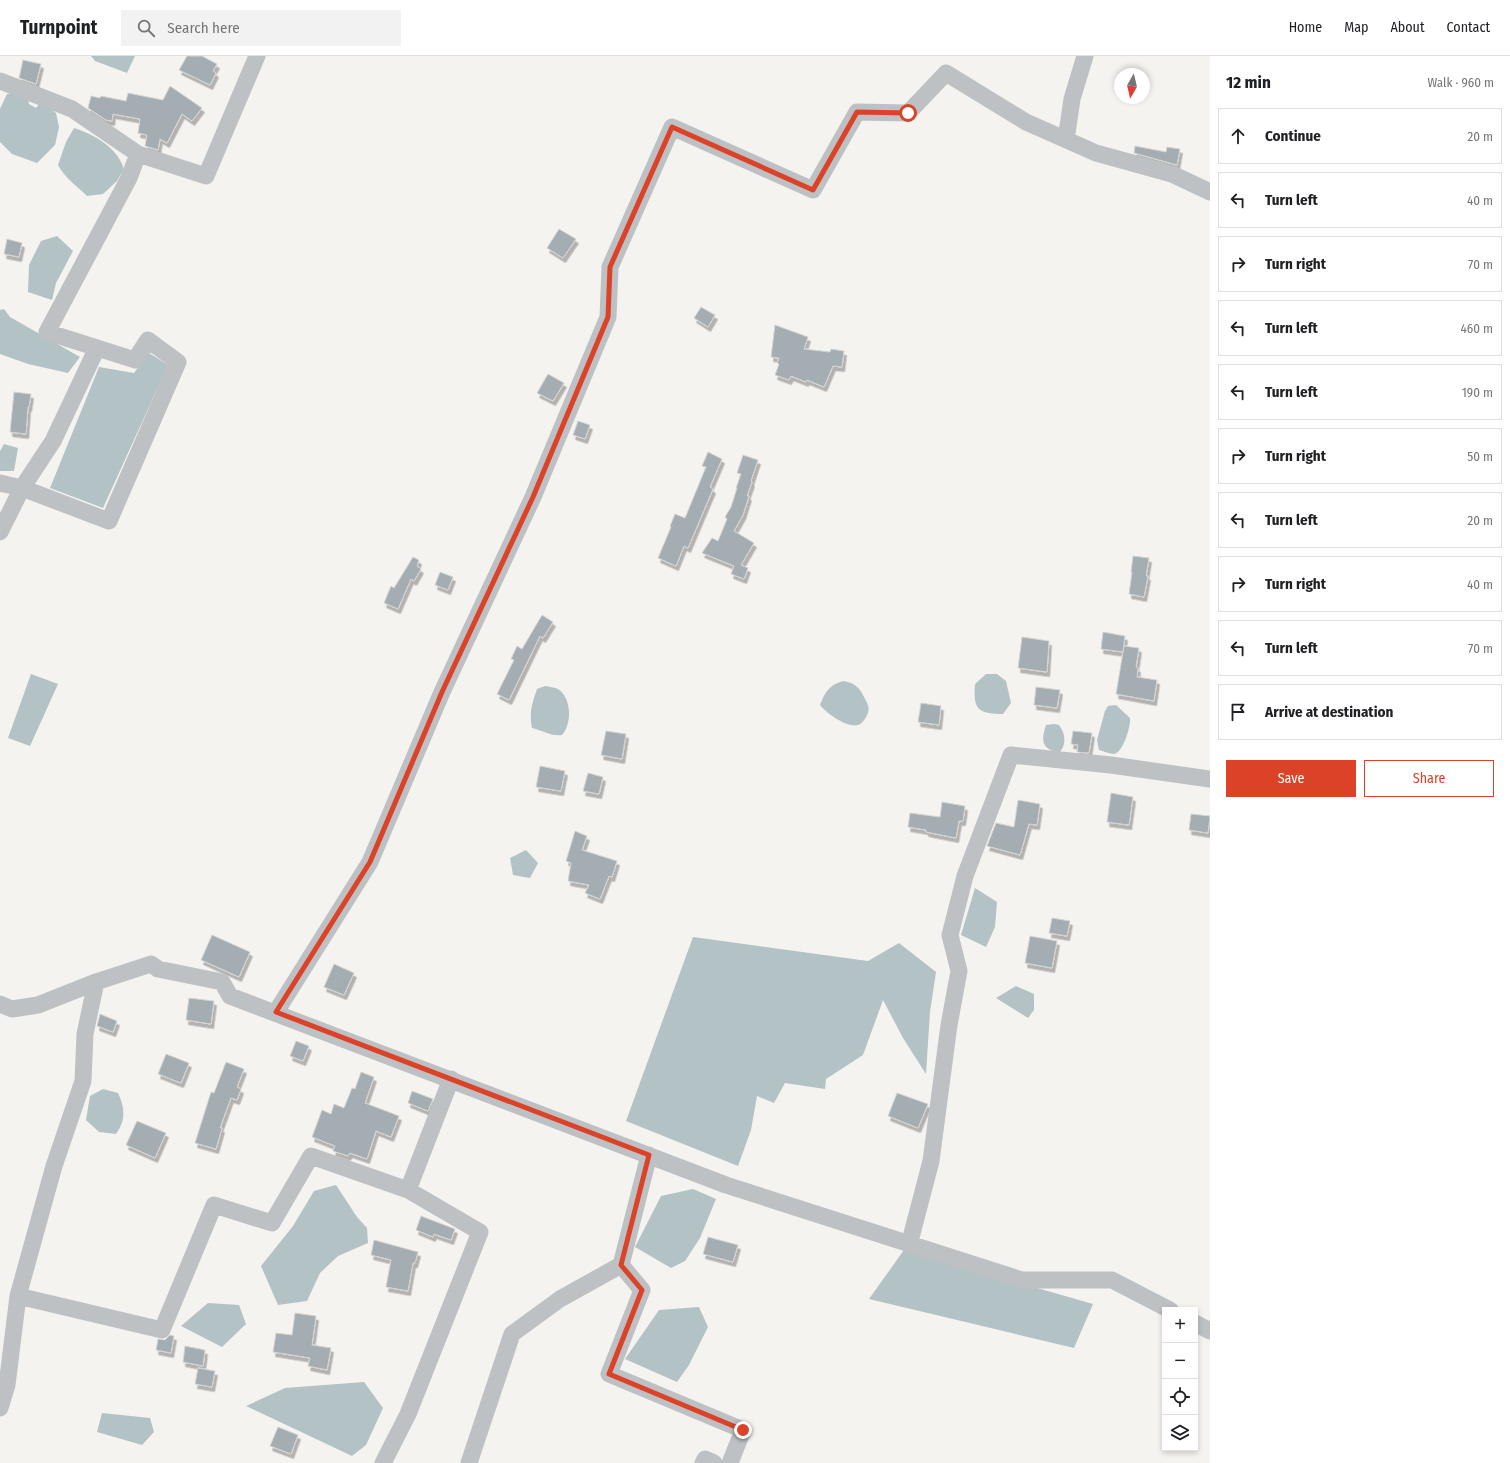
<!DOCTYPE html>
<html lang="en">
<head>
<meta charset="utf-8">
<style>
  :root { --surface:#fff; --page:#f2f2f2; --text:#202124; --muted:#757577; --line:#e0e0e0; --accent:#dc4228 }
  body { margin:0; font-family:"Fira Sans Condensed",sans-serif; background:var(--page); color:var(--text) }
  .controls { position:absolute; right:12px; bottom:12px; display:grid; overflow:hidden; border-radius:0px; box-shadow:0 2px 6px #0003 }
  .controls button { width:36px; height:36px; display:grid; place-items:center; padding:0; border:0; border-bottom:1px solid var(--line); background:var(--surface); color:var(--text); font:20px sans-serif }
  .compass { position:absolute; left:1114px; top:12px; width:36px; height:36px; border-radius:50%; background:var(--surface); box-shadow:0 2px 6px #0003; rotate:188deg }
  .stop { position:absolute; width:12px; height:12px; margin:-9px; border:3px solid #dc4228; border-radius:50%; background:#fff }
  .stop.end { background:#dc4228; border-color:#fff; box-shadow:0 1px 4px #0008 }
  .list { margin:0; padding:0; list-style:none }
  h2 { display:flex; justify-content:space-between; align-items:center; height:52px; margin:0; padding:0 16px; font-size:17px }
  h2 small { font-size:13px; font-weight:400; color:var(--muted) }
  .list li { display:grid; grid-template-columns:26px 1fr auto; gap:12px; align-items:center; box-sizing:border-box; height:56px; margin:0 8px 8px; padding:0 8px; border:1px solid var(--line); border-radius:0px }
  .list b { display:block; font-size:15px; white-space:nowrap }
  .list em { font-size:13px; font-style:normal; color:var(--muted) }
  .actions { display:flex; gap:8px; padding:12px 16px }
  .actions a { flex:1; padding:9px 0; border:1px solid var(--accent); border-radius:0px; text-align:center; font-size:14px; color:var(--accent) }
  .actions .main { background:var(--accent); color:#fff }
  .icon { flex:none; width:22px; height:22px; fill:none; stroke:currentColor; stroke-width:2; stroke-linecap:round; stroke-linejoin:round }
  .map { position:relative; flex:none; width:1210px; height:1407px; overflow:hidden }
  header { display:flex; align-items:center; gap:24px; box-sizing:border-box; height:56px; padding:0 20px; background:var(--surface); border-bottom:1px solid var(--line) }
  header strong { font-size:19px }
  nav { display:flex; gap:22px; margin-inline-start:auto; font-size:14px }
  .search { width:280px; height:36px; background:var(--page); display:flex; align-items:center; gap:10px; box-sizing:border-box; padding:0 14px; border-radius:0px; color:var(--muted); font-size:15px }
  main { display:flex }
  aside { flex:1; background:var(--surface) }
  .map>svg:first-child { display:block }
  .water { fill:#b3c2c4 }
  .building { fill:#a4adb1; stroke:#d5d5d3; filter:url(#shadow) }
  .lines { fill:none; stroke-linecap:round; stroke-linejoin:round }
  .street { stroke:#bdc1c4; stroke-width:17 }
  .route { stroke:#dc4228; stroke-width:5 }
</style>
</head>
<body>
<header>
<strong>Turnpoint</strong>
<div class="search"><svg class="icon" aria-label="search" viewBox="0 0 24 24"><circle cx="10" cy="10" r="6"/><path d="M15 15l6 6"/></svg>Search here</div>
<nav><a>Home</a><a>Map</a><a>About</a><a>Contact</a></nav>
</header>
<main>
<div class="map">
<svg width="1210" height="1407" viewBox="0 0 1210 1407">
  <defs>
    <filter id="shadow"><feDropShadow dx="2.5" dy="4.5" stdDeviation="0" flood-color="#0004"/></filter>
  </defs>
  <rect width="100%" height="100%" fill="#f4f3f0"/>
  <path class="water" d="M91,0h44l-8,17 -32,-12z
    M7,38h11l10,3 1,7 7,4 5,-6 15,11 3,14 -4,18 -18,18 -25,-9 -12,-12v-33z
    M74,72c21,7 43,19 50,41l-7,12 -14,13 -16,2c-10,-10 -22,-18 -29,-31l8,-23z
    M57,180l16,15 -17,32 -4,17 -24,-8 1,-27 12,-24z
    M4,253l6,8 70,40 -12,16 -40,-9 -28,-10v-44z
    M149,297l19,12 -65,143 -53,-20 49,-121 35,6z
    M4,388l14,4 -4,23h-14v-20z
    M31,618l27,10 -28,62 -22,-8z
    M986,618h11l9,7 5,22 -8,11c-25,-1 -30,-4 -28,-30z
    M843,625c11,2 16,5 21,16 4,7 7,12 2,20 -2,3 -4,7 -8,8 -11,3 -32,-12 -38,-20 5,-13 9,-20 23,-24z
    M545,630c4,1 9,1 13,3 14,9 14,35 4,46 -9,2 -21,-5 -30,-7 -3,-16 0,-24 5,-39z
    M1116,649l14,13c1,8 -7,35 -16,36 -4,0 -11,-3 -15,-4l-2,-10 8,-29 3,-5z
    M1054,668l5,1c6,8 8,18 1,27 -19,-2 -19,-12 -14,-27z
    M526,794l12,13 -8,15 -17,-3 -3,-17z
    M975,832l22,14 -2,25 -9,20 -25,-12z
    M693,881l175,24 31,-18 37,29 -6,40 -4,62 -23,-36 -20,-38 -20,55 -37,24 -1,10 -40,-6 -11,20 -17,-7 -6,34 -13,36 -112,-45z
    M1016,930l18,8v16l-6,8 -32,-20z
    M103,1033l15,4c7,15 8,27 -2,41l-17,-2 -13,-12 4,-24z
    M336,1129l21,32 10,11 1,15 -30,13 -18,17 -13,28 -29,4 -17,-39 32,-40 21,-35z
    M693,1133l23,10 -16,39 -15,23 -14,7 -36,-21 26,-51z
    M904,1194l189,54 -19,44 -205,-49z
    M208,1247l31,2 7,19 -24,23 -41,-21z
    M699,1251l9,20 -19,38 -12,17 -52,-23 34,-49z
    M364,1326l19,26 -17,37 -14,11 -106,-50 39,-18z
    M102,1357l48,5 4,14 -12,13 -45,-13z"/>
  <path class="building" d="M187,0h15l15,8 -4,7 3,2 -6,12 -31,-15z
    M23,4l18,4 -5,20 -17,-6z
    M170,30l32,22 -10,13 -10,-7 -15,29 -7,-4 -2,11 -13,-4 2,-11 -9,-2 2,-14 -27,-5 -1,7 -6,-1 -18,-12 3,-12 9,2 1,-2 25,5 2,-8 35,7z
    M1135,90l31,6 1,-5 13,2 -3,16 -43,-12z
    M559,173l17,10 -13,19 -16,-10z
    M7,183l15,4 -3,14 -15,-3z
    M701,251l14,8 -7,12 -14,-9z
    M775,269l33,12 -4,12 26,3 1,-3 13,2 -2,16 -9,-1 -9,21 -17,-7 -1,2 -15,-6 -2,4 -14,-5 4,-11 -2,-1 2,-5 -8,-1z
    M548,318l16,9 -11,18 -16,-8z
    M14,336l17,2 -2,13h-1l-2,27 -16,-2z
    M578,365l12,4 -5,14 -12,-4z
    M708,396l14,7 -12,28 3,2 -25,59 -4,-2 -8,20 -18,-8 13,-31 -1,-1 5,-12 10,4 21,-51 -4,-1z
    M743,399l15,5 -7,21 1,1 -5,14h2l-6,19 -9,16 20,12 -13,22 7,3 -4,11 -13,-5 3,-8 -32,-13 10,-15 6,3 9,-22 -2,-2 6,-10 6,-19h-1l5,-14 -4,-1z
    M1133,500l16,2 -3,18h2l-4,21 -15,-3 3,-22h-1z
    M413,501l6,3 -2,6 4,3 -7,12 -3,-2 -13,30 -14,-6 7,-17 3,2z
    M440,516l13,5 -5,13 -13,-5z
    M542,559l11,7 -10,16 -3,-2 -31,64 -12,-6 17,-34 -3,-1 6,-13 5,3z
    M1103,576l22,4 -2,16 -22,-3z
    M1022,581l27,4 -2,31 -29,-4z
    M1124,590l15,2 -3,19 2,1 -1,9 20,3 -3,21 -38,-7z
    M1036,631l24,3 -3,18 -23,-3z
    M921,647l20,3 -2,19 -21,-3z
    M606,675l20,3 -4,25 -21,-4z
    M1073,675l19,2 -3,20 -12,-1 1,-7 -7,-1z
    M540,710l25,5 -4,20 -25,-4z
    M588,717l15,4 -4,17 -16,-3z
    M1111,737l22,4 -4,28 -22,-3z
    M1018,744l22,4 -3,21 -8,-1 -9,31 -33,-9 9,-23 18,4z
    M942,746l23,4 -2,15h-4l-3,17 -30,-6v-2l-18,-3 2,-14 30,4z
    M1191,758l19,2 -2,17 -19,-3z
    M575,775l12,5 -5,14 35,11 -5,16 -3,-1 -9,23 -15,-6 4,-8 -21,-4 3,-18 -5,-2z
    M1052,862l18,3 -3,15 -18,-3z
    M212,879l38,17 -11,25 -38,-17z
    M1030,880l27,5 -5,27 -27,-5z
    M334,908l20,9 -10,22 -20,-8z
    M189,942l25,3 -3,23 -25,-4z
    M100,958l17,7 -4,11 -16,-6z
    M296,985l13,5 -6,15 -13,-5z
    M166,998l23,9 -8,20 -23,-9z
    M226,1006l18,7 -7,18 4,2 -4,11 -6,-2 -11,30h2l-6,21 -21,-6 16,-51 3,1z
    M361,1016l13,5 -9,26 34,13 -8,21 -15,-6 -9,28 -17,-6 -2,3 -15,-5 2,-5 -23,-9 10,-27 9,4 3,-10 10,4 8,-20 3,1z
    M412,1035l21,8 -5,12 -20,-8z
    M897,1037l31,11 -10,24 -30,-12z
    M137,1065l29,12 -11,25 -29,-13z
    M421,1160l34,13 -4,11 -17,-6 -1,3 -17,-7z
    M708,1181l30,8 -5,17 -30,-8z
    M374,1184l44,12 -3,11h-2l-5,28 -22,-4 5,-27 -20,-5z
    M295,1257l21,3 -4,29 19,3 -4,22 -19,-4 2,-8 -37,-6 3,-19 16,2z
    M170,1279l4,1 -3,17 -15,-3 2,-11 7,1z
    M185,1290l20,4 -2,16 -20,-4z
    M198,1312l17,3 -3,16 -17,-3z
    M278,1371l20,8 -7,19 -21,-8z"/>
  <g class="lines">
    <path class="street" d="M0,25l72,28 66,45
      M1066,84l6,-41 13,-43
      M0,427l22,5 31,-47 44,-93
      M0,476l22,-44 87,33 69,-159 -30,-22 -13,20 -88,-28 82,-154 9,-24 68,22 51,-120
      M0,948l12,5 26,-4 58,-23 55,-18 7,5 64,13 8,14 496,189 296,95h90l58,30
      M276,956l94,-150 72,-170 91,-195 75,-180 2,-50 62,-140 141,63 44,-78 51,1 38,-40 80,49 70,31 76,21 38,18
      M408,1134l43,-111
      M909,1189l22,-84 18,-136 10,-54 -9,-36 15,-59 46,-121 100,10 99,14
      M621,1209l28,-110
      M18,1240l36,-130 29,-85 2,-47 11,-52
      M1195,1267l15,8
      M0,1352l7,-23 11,-89 144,34 52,-125 58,18 39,-67 97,34 72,42 -72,182 -25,49
      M469,1407l43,-129 48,-35 61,-34 21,25 -33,84 134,56 -13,33
      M703,1407l2,-4 9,4"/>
  </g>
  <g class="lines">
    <path class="route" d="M743,1374l-134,-56 33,-84 -21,-25 28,-110 -373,-143 94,-150 72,-170 91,-195 75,-180 2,-50 62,-140 141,63 44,-78 51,1"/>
  </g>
</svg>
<div class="controls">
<button>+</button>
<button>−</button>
<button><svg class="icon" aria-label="locate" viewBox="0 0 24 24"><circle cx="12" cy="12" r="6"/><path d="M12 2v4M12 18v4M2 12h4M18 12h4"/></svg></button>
<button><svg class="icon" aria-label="layers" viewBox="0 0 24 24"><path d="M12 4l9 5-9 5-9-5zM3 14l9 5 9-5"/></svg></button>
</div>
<svg class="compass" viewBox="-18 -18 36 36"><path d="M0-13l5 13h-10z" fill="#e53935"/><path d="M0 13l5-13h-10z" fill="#757577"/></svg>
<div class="stop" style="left:908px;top:57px"></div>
<div class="stop end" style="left:743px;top:1374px"></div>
</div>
<aside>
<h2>12 min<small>Walk · 960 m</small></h2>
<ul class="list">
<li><svg class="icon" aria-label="ahead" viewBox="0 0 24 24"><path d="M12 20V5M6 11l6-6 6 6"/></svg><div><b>Continue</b></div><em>20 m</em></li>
<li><svg class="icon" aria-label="left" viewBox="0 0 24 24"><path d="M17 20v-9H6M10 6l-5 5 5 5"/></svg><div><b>Turn left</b></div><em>40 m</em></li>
<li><svg class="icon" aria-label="right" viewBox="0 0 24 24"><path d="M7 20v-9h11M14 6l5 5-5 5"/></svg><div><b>Turn right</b></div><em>70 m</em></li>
<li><svg class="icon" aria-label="left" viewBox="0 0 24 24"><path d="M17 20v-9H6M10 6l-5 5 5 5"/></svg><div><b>Turn left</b></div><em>460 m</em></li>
<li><svg class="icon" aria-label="left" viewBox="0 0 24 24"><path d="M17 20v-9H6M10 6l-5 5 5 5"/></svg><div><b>Turn left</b></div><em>190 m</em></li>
<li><svg class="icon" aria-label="right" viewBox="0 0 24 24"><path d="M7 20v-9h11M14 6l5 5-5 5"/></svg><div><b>Turn right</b></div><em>50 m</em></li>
<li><svg class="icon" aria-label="left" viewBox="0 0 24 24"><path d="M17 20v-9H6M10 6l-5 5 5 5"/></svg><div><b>Turn left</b></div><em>20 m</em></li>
<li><svg class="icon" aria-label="right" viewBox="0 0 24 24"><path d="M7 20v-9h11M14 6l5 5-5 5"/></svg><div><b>Turn right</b></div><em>40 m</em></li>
<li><svg class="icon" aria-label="left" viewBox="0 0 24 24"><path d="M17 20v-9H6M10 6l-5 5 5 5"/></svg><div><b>Turn left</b></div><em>70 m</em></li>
<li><svg class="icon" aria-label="arrive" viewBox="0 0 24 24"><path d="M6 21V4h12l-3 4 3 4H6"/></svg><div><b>Arrive at destination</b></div></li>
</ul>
<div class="actions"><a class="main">Save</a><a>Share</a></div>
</aside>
</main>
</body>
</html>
